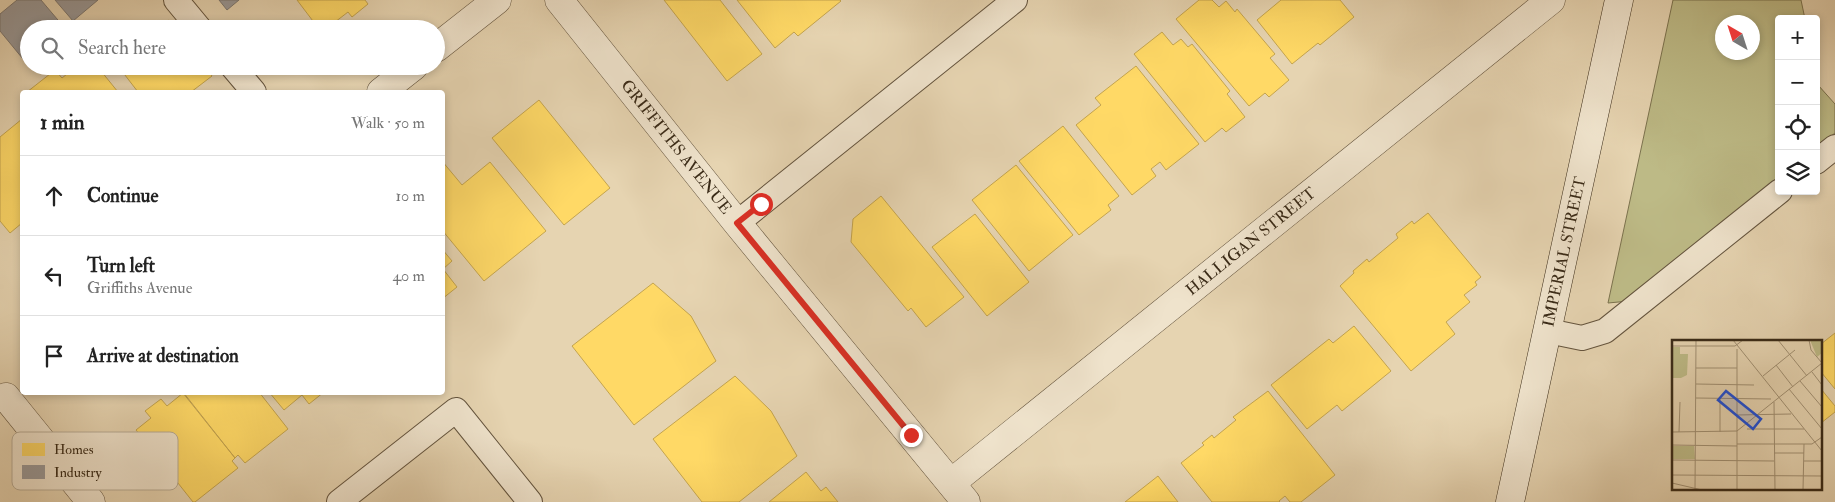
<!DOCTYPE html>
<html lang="en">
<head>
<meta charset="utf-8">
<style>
  :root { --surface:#fff; --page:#f2f2f2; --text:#222; --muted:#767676; --line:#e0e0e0 }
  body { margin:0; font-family:"IM FELL Double Pica",serif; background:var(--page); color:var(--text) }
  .controls { position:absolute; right:15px; top:15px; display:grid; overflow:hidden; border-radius:5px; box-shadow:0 2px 8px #0003 }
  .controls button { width:45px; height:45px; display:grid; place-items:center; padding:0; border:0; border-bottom:1px solid var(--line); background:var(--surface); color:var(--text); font:25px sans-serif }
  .compass { position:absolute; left:1715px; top:15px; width:45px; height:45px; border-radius:50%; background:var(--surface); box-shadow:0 2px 8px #0003; rotate:321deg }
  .stop { position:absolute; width:15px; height:15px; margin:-11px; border:4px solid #d93025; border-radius:50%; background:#fff }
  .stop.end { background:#d93025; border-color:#fff; box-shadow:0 1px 5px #0008 }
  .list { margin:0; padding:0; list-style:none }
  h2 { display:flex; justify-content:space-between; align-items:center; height:65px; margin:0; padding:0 20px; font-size:21px }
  h2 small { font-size:16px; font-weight:400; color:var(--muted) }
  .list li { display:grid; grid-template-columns:32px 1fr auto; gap:15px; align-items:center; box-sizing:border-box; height:80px; padding:0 20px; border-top:1px solid var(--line) }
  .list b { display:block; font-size:19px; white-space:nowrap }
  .list p { margin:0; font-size:16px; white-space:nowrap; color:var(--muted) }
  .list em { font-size:16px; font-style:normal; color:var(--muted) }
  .icon { flex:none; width:28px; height:28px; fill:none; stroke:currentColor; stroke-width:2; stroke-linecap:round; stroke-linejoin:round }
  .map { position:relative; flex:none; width:1835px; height:502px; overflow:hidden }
  .search { position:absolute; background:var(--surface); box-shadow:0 2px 8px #0003; left:20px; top:20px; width:425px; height:55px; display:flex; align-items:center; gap:12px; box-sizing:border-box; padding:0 18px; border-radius:28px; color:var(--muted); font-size:19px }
  .panel { position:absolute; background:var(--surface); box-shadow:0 2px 8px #0003; left:20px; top:90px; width:425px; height:305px; border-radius:5px }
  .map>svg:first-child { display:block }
  .grass { fill:#bdba86; stroke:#7b724e; fill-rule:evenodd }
  .homes { fill:#ffd966; stroke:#c4a44e }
  .industry { fill:#999; stroke:#7c7872 }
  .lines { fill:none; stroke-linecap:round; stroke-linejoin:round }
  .lane-casing { stroke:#64543e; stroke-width:26 }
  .street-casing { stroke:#64543e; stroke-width:29 }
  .secondary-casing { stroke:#392a17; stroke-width:29 }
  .lane { stroke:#efe3cc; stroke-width:24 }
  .street { stroke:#efe3cc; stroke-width:28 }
  .secondary { stroke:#efe3cc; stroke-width:28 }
  .route { stroke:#d93025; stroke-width:6 }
  .labels { text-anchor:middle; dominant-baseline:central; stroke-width:5; stroke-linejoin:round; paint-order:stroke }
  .street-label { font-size:16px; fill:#392a17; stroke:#efe3cc }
  .inset-road { fill:none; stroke:#a19073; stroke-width:1 }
  .view { fill:#1d4ed8; fill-opacity:0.15; stroke:#1d4ed8; stroke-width:2.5 }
  .inset-edge { fill:none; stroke:#392a17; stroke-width:2.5 }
  .key { fill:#efe3cc; stroke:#b8ac96; stroke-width:1 }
  .key-label { font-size:14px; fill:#392a17 }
</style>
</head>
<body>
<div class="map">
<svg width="1835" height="502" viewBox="0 0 1835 502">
  <rect width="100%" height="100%" fill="#e6d4b1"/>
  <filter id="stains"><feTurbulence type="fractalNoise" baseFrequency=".004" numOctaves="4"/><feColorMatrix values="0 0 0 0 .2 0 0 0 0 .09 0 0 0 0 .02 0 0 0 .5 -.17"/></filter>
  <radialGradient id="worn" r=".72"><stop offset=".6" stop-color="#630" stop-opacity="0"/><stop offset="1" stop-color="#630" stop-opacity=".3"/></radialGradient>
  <path class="grass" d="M1673,0h128l4,19h-26v160l-150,122 -21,2zM1722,22h30v30h-30z
    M1816,75l2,10 17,19v29l-19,15z"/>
  <path class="homes" d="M297,0h68l3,4 -16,13 -4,-5 -22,17h-7z
    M664,0h56l42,54 -35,27z
    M737,0h103l1,1 -43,35 -4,-4 -19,16z
    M1199,0h13l7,7 7,-6 9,11 2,-3 38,45 -5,4 19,22 -20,17 -4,-4 -16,13 -73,-87z
    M1281,0h59l14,17 -34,28 -2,-2 -26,21 -35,-44z
    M169,20l7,9h-19z
    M1162,32l11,13 8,-6 7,8 4,-3 38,47 -3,3 18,23 -19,15 -4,-4 -17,14 -71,-88z
    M77,66h20l21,26h-91l28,-22 7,8z
    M118,66h87l7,10 -21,16h-53z
    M1136,66l63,78 -33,26 -6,-8 -9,7 5,7 -24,19 -56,-70 25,-20 -6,-7z
    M539,100l71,88 -46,37 -72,-87z
    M22,119v104l-12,10 -10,-12v-84z
    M1063,126l56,70 -11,9 3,5 -32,25 -60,-74z
    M442,161l20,24 28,-23 56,69 -62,50 -42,-51z
    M1016,165l57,70 -44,36 -57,-71z
    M881,196l83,101 -38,30 -15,-19 -3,3 -57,-69 2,-23z
    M1428,213l53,64 -6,5 2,3 -13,10 6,7 -24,20 9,12 -44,37 -71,-85 14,-13 -1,-2 14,-12 2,3 29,-24 -2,-4 16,-13 2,3z
    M975,214l54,68 -42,34 -55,-69z
    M442,249l10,12 -9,8 14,18 -15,12z
    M653,283l38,33 25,45 -82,64 -62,-79z
    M1354,326l37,45 -49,40 -5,-6 -30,24 -36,-44 58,-46 4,4z
    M1835,333v56l-14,-17v-28z
    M735,376l36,35 26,45 -58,46h-37l-49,-63z
    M1821,389l14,17v6l-14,11z
    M1268,391l67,84 -34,27h-11l-5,-6 -6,5 1,1h-68l-31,-39 23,-18 -2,-2 10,-8 2,3 22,-18 -3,-3z
    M183,392h76l29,37 -43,34 -7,-8 -3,3z
    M269,392h55l-15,12 -7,-9 -18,15z
    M183,393l52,65 -3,3 6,7 -43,34h-2l-57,-72 15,-12 -6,-7 16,-12 6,7z
    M806,472l15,19 5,-4 12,15h-69z
    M1158,476l20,26h-53z"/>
  <path class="industry" d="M17,0h24l22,26 -3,3h-31v25l-6,5 -23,-28v-17z
    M55,0h43l-25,21z
    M219,0h20l-12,10z"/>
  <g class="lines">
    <defs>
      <path id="lane" d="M176,0l24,29
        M232,66l22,26
        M1816,162l19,-15
        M737,223l278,-223
        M1548,331l34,7 23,-7 175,-140
        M339,502l117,-92 74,92"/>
      <g id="street">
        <path id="s1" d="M559,0l178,223 229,279"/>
        <path d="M436,48l61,-48"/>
        <path d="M381,92l33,-26"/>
        <path d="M6,397l85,105"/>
        <path id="s2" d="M951,483l600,-483"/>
      </g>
      <g id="secondary">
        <path id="s3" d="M1510,502l109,-502"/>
      </g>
    </defs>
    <use href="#lane" class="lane-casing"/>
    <use href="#street" class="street-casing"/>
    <use href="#secondary" class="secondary-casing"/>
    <use href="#lane" class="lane"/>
    <use href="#street" class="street"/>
    <use href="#secondary" class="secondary"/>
  </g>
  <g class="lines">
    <path class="route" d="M761,204l-24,19 174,212"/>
  </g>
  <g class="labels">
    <g class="street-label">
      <text stroke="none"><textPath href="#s1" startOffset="188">GRIFFITHS AVENUE</textPath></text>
      <text stroke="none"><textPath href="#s2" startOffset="385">HALLIGAN STREET</textPath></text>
      <text stroke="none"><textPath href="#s3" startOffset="256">IMPERIAL STREET</textPath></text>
    </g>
  </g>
  <g transform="translate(1672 340)">
    <rect width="150" height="150" fill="#e6d4b1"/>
    <path d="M138,0h12v13l-5,4zM0,7h8v7h8l-1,21 -6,3h-9zM0,106h22l1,13h-23z" fill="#bdba86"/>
    <path class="inset-road" d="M61,0l89,111M106,0l29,36M137,0l2,10 11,13M0,6h63l8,-6M65,9v141M104,25l17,22M24,28h41M140,32l10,13M91,36l32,-26M128,41l22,26M24,44l58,1M117,49l33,40M24,58l75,1M102,62l1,88M65,75l54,-1M75,89h57M0,92l65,-1 85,-68M7,92l1,-30M48,92v-34M65,104h75l10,-7M0,105l65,1M102,113h30M0,120l102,1M132,121h18M0,135l150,1M0,143l30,7M23,150l1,-150M131,150l1,-46"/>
    <path class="view" d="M54,51l35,28 -8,10 -35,-29z"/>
    <rect width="150" height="150" class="inset-edge"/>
  </g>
  <rect x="12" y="432" width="166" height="58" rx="8" class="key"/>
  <rect x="22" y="443" width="23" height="13" fill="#ffd966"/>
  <rect x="22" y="465" width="23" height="14" fill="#999"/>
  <g class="key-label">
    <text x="54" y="454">Homes</text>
    <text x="54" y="477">Industry</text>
  </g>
  <rect width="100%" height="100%" filter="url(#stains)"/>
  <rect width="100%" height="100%" fill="url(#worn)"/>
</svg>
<div class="controls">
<button>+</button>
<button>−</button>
<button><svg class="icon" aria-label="locate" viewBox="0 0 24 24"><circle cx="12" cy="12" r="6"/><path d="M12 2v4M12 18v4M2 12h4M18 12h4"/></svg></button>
<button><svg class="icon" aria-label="layers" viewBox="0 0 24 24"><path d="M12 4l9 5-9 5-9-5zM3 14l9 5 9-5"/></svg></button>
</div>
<svg class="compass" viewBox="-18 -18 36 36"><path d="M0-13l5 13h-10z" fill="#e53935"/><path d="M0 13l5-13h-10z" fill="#767676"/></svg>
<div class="stop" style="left:761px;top:204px"></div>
<div class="stop end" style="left:911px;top:435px"></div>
<div class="search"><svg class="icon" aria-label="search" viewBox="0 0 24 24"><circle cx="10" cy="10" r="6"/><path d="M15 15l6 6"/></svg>Search here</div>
<section class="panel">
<h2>1 min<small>Walk · 50 m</small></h2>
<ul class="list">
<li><svg class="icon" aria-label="ahead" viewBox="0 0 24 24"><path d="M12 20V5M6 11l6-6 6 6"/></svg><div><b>Continue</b></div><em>10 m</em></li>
<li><svg class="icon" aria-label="left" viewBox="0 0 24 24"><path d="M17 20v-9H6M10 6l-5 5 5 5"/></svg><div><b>Turn left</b><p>Griffiths Avenue</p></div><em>40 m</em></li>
<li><svg class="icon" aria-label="arrive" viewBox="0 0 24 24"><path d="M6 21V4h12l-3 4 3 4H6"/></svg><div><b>Arrive at destination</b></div></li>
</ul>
</section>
</div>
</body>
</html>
